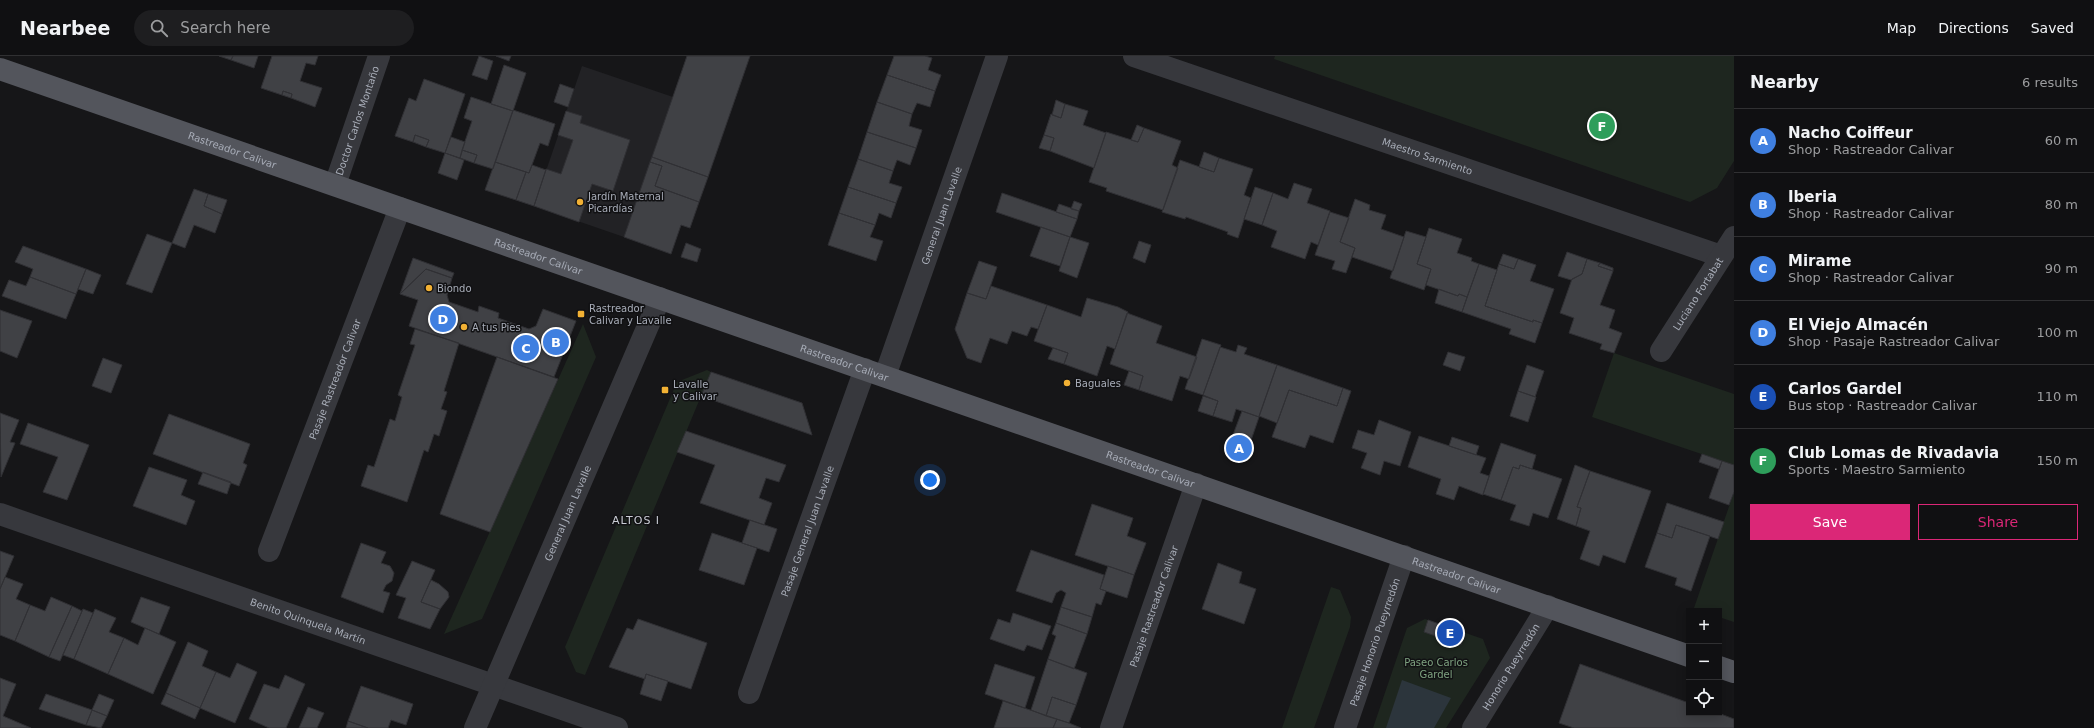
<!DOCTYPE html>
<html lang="en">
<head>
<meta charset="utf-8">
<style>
  :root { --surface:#101012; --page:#1e1e20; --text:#f1f3f6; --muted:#9c9d9f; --line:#303032; --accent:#db2777 }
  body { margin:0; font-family:"DejaVu Sans",sans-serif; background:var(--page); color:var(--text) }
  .controls { position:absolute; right:12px; bottom:12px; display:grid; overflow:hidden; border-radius:0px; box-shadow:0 2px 10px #0003 }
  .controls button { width:36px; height:36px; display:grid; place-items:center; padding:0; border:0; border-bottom:1px solid var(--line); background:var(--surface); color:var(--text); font:20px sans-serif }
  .you { position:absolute; left:930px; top:424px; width:14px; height:14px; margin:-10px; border:3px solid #fff; border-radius:50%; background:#1a73e8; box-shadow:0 0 0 6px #1a73e833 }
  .badge { display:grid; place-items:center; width:26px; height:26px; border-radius:50%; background:var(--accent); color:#fff; font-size:13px; font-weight:700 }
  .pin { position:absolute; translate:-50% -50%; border:2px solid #fff; box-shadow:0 1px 4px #0006 }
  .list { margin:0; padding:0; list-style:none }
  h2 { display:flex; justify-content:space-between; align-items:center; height:52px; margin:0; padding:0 16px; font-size:17px }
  h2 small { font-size:13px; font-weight:400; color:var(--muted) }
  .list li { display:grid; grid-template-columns:26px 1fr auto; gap:12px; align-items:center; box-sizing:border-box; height:64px; padding:0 16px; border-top:1px solid var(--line) }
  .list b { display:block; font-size:15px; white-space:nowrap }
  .list p { margin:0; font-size:13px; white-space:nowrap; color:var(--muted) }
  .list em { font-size:13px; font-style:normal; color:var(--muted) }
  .actions { display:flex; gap:8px; padding:12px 16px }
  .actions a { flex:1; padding:9px 0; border:1px solid var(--accent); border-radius:0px; text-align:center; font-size:14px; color:var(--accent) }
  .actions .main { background:var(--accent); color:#fff }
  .icon { flex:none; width:22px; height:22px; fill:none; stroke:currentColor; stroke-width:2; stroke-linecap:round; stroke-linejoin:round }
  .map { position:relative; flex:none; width:1734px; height:672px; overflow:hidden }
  header { display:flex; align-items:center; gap:24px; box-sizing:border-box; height:56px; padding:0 20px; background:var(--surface); border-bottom:1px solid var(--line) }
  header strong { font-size:19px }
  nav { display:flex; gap:22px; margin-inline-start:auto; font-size:14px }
  .search { width:280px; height:36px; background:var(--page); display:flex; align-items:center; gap:10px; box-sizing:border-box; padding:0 14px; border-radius:22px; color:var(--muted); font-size:15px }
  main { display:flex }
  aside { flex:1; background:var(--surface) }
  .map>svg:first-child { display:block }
  .built { fill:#222225 }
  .green { fill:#1e261f }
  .water { fill:#2c353c }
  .building { fill:#404145; stroke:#303034 }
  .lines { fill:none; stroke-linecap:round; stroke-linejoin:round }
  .minor { stroke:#37383d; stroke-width:22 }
  .major { stroke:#53555c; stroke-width:22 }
  .poi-dot { fill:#f2b134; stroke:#111113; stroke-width:1.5 }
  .labels { text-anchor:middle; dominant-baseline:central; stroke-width:3; stroke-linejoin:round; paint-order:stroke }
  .street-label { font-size:10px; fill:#a8adb8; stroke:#111113 }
  .poi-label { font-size:10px; fill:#a8adb8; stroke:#111113; text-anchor:start }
  .park-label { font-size:10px; fill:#7fa381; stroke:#111113 }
  .neighbourhood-label { font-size:11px; letter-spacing:1px; fill:#c9ccd4; stroke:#111113 }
</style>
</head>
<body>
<header>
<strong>Nearbee</strong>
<div class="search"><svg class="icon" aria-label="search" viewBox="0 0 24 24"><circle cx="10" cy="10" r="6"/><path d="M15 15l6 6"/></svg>Search here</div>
<nav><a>Map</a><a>Directions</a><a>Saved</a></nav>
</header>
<main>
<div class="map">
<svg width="1734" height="672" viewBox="0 0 1734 672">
  <rect width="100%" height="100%" fill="#161618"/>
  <path class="built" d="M582,10l91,31 -49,140 -90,-31z"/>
  <path class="green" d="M1275,0h459v105l-17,27 -27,14 -416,-143z
    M583,268l13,33 -114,262 -38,15z
    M1614,297l120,41v71l-142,-48z
    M707,314l4,2 -126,303 -9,-3 -11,-25 112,-265z
    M1734,436v130l-15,-5v-6h-17l-8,-3z
    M1331,531l9,3 11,27 -1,10 -36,101h-32z
    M1425,563l58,20 7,19 -44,70h-73l34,-100z"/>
  <path class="water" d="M1402,624l49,18 -17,30h-48z"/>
  <path class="building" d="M219,0h14l-2,4z
    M233,0h25l-4,12 -23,-8z
    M272,0h46l-3,9 -9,-2 -6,18 22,7 -7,19 -24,-9 1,-4 -9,-3 -1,4 -21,-7z
    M479,0l14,5 -6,19 -15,-5z
    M496,0h15l-2,5z
    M687,0h63l-42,121 -56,-20z
    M894,0h31l7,2 -4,12 13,5 -6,16 -48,-16z
    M504,9l22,8 -13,38 -22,-7z
    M887,19l48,16 -5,16 -13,-4 -5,11 -35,-12z
    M424,23l41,15 -20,59 -19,-6 3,-7 -14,-5 -2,7 -18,-6 14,-38 7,3z
    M560,28l14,5 -6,18 -14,-5z
    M283,35l9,3 -1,4 -9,-3z
    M471,41l42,14 -20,58 -19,-6 3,-8 -15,-5 10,-29 -8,-3z
    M1056,44l9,4 -4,14 -9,-3z
    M877,46l35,12 -3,12 13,4 -6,18 -49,-16z
    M1065,48l23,7 -5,14 23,8 -12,35 -44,-17 4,-13 -10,-3 7,-21 10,4z
    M513,54l42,14 -7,22 -8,-3 -11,30 -34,-11z
    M566,55l16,5 -2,7 50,17 -17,51 -21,-7 -13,38 -45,-16 12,-37 15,5 12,-34 -15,-5z
    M1137,69l7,3 -6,14 -7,-2z
    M1144,72l37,13 -9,24 6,3 -15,42 -57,-19 1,-3 -18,-6 17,-50 32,10z
    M867,76l49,16 -6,17 -13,-5 -4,11 -35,-12z
    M415,79l14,5 -3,7 -13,-5z
    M1044,79l10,3 -4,13 -11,-3z
    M451,81l14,5 -5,16 -15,-5z
    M462,94l15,5 -3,8 -14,-5z
    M1204,96l15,6 -5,14 -15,-5z
    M445,97l19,7 -7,20 -19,-7z
    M652,101l56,20 -9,25 -44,-16 7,-20 -12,-4z
    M1219,102l34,11 -9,26 7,3 -13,40 -11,-4 1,-2 -42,-15 -1,2 -23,-7 18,-52 34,12z
    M858,103l35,12 -4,12 13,4 -6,16 -48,-16z
    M495,106l31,10 -10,28 -31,-10z
    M650,106l12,4 -7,20 44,16 -9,26 -9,-3 -10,29 -47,-17z
    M532,109l14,5 -12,36 -18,-6 10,-28 3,1z
    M1294,127l18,6 -5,14 23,8 -12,34 -7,-3 -6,17 -34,-12 6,-16 -15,-6 11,-32 15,6z
    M848,131l48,16 -5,15 -12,-5 -4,12 -36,-12z
    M1255,131l18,6 -11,32 -18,-6z
    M194,133l14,5 -4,12 18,8 -7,19 -21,-8 -9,23 -13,-5z
    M1002,137l75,26 -7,18 -74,-25z
    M208,138l19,6 -5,14 -18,-8z
    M1355,143l15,6 -1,5 17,5 -5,14 23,8 -11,34 -41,-14 3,-9 -15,-6z
    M1074,145l8,3 -3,7 -8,-2z
    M1059,148l20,7 -2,8 -21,-7z
    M1330,156l19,6 -9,24 15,6 -9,25 -14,-4 3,-8 -20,-6z
    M839,157l36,12 -5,12 13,4 -7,20 -48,-16z
    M1041,171l29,10 -10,29 -30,-10z
    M1429,172l33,11 -5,14 15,5 -1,3 8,3 -12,33 -8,-3 -1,2 -32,-11 5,-16 -14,-5z
    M1406,175l20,6 -9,27 14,5 -7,21 -34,-12z
    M147,178l25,9 -20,50 -26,-9z
    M1070,181l19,6 -12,35 -18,-7z
    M1139,185l12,4 -6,18 -12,-5z
    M686,187l15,6 -4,13 -16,-5z
    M23,190l63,23 -10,25 -46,-17 3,-8 -18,-7z
    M1567,196l20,7 -5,15 -11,6 -13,-4z
    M1503,198l15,5 -4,10 -15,-5z
    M413,202l41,15 -2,5 -26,-9 -26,25z
    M1518,203l18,6 -6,16 24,8 -12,34 -9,-3v2l-48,-16 14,-42 15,5z
    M1587,203l13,4 -2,3 15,5 -13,34 15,5 -6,18 13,5 -8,20 -14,-4 2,-5 -33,-11 5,-15 -14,-5 12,-34 10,-5z
    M979,205l18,6 -11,32 -19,-6z
    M1600,207l13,5v3l-15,-5z
    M1479,208l18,6 -12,36 48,16v-2l9,3 -7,20 -26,-9 2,-5 -49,-17z
    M86,213l15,6 -8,19 -15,-5z
    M426,213l26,9 -5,17 2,7 29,10 1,-6 20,7 -1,5 31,11 7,-3 7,-17 33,12 -22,56 -145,-51 9,-26 -18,-6z
    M30,221l46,17 -10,25 -64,-23 7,-16 17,6z
    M991,230l56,19 -9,24 -7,-2 -4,9 -15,-5 -5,13 -17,-6 -9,25 -14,-5 -12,-29 12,-36 19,6z
    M1439,233l19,7 1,-2 8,3 -5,15 -27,-9z
    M1087,242l31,9 10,5 -13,37 -8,-3 -10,30 -33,-12 4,-11 -34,-12 13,-36 34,12z
    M0,254l32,11 -15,37 -17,-7z
    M1127,257l35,13 -6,17 41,14 -8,22 -9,-3 -8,25 -33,-11 4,-14 -33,-12z
    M415,273l44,14 -15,48 3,1 -6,17 6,2 -8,25 -5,-2 -6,18 -4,-2 -17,52 -46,-16 7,-21 6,2 16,-48 5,2 7,-24 -4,-2 17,-50 -5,-1z
    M1202,283l19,6 -18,50 -18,-6z
    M1238,289l9,3 -3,6 33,11 -18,52 -23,-8 -4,13 -19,-6 5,-15 -15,-6 17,-48 16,5z
    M1053,292l15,5 -4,11 -16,-5z
    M1448,296l17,5 -5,14 -17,-6z
    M497,301l61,22 -68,153 -50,-18z
    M103,302l19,7 -11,28 -19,-7z
    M1277,309l66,23 -6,18 -48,-16 -12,33 -18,-7z
    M1527,309l17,6 -9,26 -17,-6z
    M1129,315l14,5 -4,14 -15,-5z
    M711,316l91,31 10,32 -111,-39z
    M1343,332l8,3 -18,52 -23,-8 -5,13 -33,-11 17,-47 48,16z
    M1518,335l18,6 -8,25 -18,-6z
    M1203,340l15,5 -5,15 -15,-5z
    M1242,355l17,6 -13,38 -18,-7z
    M0,357l19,7 -9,22 5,1 -14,34z
    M169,358l81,30 -7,19 4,2 -8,21 -86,-32z
    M1379,364l32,12 -11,34 -16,-5 -4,14 -19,-7 6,-15 -15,-5 6,-18 16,5z
    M28,367l61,22 -22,55 -24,-8 15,-35 -38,-13z
    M686,375l100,34 -7,17 -13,-4 -7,20 13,5 -8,22 -64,-22 15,-38 -38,-13z
    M1419,380l67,22 -6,15 9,3 -6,19 -24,-9 -5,14 -18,-6 5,-15 -33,-12z
    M1452,381l27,9 -3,9 -27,-9z
    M1501,387l35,12 -4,14 -12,-4 -1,4 -6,-2 -12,33 -18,-6z
    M1702,398l20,7 -3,8 -20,-7z
    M1722,405l12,4v27l-5,13 -20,-7z
    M1520,409l42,14 -14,39 -15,-5 -4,13 -19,-6 6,-15 -15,-5 12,-33 6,2z
    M1575,409l15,6 -13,36 4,1 -5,18 -19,-7z
    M149,411l38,13 -6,15 14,6 -9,24 -53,-19z
    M1590,415l61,20 -26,72 -22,-8 -4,11 -19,-7 10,-28 -14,-5 5,-18 -4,-1z
    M203,416l28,10 -4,12 -29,-10z
    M1667,447l57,19 -6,17 -42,-14 -4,13 -15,-5z
    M1092,448l41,14 -6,18 19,7 -12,32 -59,-20z
    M750,464l27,9 -8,23 -27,-9z
    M1676,469l34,11 -19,55 -16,-6 2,-7 -32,-11 12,-34 15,5z
    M712,477l45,15 -13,37 -45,-15z
    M361,487l25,9 -5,11 9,3 4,7 -2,8 -6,4 -3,6 7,2 -7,20 -42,-16z
    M1031,494l73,25 -4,14 6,2 -5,14 -5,-2 -4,14 -31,-10 5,-14 -5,-3 -5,3 -4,10 -36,-12z
    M0,495l14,5 -14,33z
    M412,505l23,9 -14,32 19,7 -10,20 -32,-11 8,-20 -10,-3z
    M1218,507l24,9 -3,11 17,6 -12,35 -42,-15z
    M1108,510l26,9 -7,23 -27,-9z
    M5,521l18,7 -7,15 14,6 -15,36 -15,-6v-46z
    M431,524l8,4 9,8 1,5 -9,12 -19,-7z
    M51,541l21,9 -23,51 -34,-16 15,-36 15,6z
    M141,541l29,10 -11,27 -28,-12z
    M72,550l10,5 -22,50 -11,-4z
    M1061,551l31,10 -5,17 -31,-11z
    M83,553l10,4 -19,46 -11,-4z
    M95,553l21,9 -7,14 15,6 -16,36 -34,-15z
    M1013,557l38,13 -9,24 -15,-5 -3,6 -34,-12 8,-20 12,4z
    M638,563l69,24 -16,46 -45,-15 -1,5 -36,-12 18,-39 6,2z
    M1428,564l37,13 -4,12 -37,-13z
    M1056,567l31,11 -13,35 -26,-10 8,-23 -4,-2z
    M145,572l31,14 -23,52 -45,-20 16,-36 14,7z
    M188,586l20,9 -6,15 14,6 -16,36 -34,-15z
    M1048,603l39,14 -11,32 -24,-8 -6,19 -15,-6z
    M237,607l20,9 -22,51 -35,-15 16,-36 14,6z
    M995,608l40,13 -10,31 -40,-14z
    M1580,608l109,39v10h29l16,6v9h-160l-15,-5z
    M646,618l22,7 -7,20 -21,-7z
    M285,619l20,9 -19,44h-17l-20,-9 15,-35 15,5z
    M0,622l16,6 -13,32 28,12h-31z
    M361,630l52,18 -7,21 -15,-5 -3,8h-20l-20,-7z
    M166,637l34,15 -5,11 -34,-15z
    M46,638l46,16 -6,15 -47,-16z
    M99,638l15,6 -7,16 -15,-6z
    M1052,641l24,8 -7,18 -23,-7z
    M1003,645l54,18 -4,9h-59z
    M308,651l16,6 -7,15h-18z
    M92,654l15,6 -6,12 -15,-3z
    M1057,663l12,4 12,5h-28z
    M348,665l20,7h-22z"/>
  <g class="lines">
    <g class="minor">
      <path id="s1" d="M1134,0l587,200"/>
      <path id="s2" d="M335,129l44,-129"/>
      <path id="s3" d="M1661,295l73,-114"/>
      <path id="s4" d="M885,320l112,-320"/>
      <path id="s5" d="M0,458l617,214"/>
      <path id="s6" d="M269,495l131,-343"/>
      <path id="s7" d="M749,637l116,-324"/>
      <path id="s8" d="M475,672l185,-430"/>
      <path id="s9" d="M1111,672l85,-244"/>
      <path id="s10" d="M1345,672l59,-172"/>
      <path id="s11" d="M1473,672l75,-122"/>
    </g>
    <g class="major">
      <path id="s12" d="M0,13l1689,587"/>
      <path d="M1719,611l15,5"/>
    </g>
  </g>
  <g class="poi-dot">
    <circle cx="580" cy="146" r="4"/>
    <circle cx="429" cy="232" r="4"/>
    <rect x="577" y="254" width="8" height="8" rx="2"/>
    <circle cx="464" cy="271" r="4"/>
    <circle cx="1067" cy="327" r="4"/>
    <rect x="661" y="330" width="8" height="8" rx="2"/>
  </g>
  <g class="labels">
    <g class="street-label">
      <text stroke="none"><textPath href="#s2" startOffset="68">Doctor Carlos Montaño</textPath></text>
      <text stroke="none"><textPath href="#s12" startOffset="246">Rastreador Calivar</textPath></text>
      <text stroke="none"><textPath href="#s1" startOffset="310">Maestro Sarmiento</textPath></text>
      <text stroke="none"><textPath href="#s4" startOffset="170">General Juan Lavalle</textPath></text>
      <text stroke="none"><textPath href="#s12" startOffset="570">Rastreador Calivar</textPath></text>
      <text stroke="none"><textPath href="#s3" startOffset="68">Luciano Fortabat</textPath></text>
      <text stroke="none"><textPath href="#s12" startOffset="894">Rastreador Calivar</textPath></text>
      <text stroke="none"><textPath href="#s6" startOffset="184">Pasaje Rastreador Calivar</textPath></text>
      <text stroke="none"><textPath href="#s12" startOffset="1218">Rastreador Calivar</textPath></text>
      <text stroke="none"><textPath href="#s8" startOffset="234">General Juan Lavalle</textPath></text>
      <text stroke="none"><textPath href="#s7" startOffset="172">Pasaje General Juan Lavalle</textPath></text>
      <text stroke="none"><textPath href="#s12" startOffset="1542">Rastreador Calivar</textPath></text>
      <text stroke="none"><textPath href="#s9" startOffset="129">Pasaje Rastreador Calivar</textPath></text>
      <text stroke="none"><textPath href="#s5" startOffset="326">Benito Quinquela Martín</textPath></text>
      <text stroke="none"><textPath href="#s10" startOffset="91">Pasaje Honorio Pueyrredón</textPath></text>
      <text stroke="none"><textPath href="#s11" startOffset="72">Honorio Pueyrredón</textPath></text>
    </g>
    <g class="poi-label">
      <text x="588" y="140">Jardín Maternal<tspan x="588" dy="12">Picardías</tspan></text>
      <text x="437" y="232">Biondo</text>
      <text x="589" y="252">Rastreador<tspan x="589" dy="12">Calivar y Lavalle</tspan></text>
      <text x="472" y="271">A tus Pies</text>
      <text x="1075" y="327">Baguales</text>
      <text x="673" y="328">Lavalle<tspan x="673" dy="12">y Calivar</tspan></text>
    </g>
    <g class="park-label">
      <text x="1436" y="606">Paseo Carlos<tspan x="1436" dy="12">Gardel</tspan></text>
    </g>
    <g class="neighbourhood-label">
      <text x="636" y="464">ALTOS I</text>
    </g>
  </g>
</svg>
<div class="controls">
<button>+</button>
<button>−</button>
<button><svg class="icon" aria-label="locate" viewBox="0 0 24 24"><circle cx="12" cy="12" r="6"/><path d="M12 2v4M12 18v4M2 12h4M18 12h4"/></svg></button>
</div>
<div class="you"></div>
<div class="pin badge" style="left:1239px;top:392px;background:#3f7fe0">A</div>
<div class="pin badge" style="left:556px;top:286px;background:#3f7fe0">B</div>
<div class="pin badge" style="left:526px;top:292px;background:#3f7fe0">C</div>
<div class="pin badge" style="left:443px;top:263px;background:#3f7fe0">D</div>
<div class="pin badge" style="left:1450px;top:577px;background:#1a4fb4">E</div>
<div class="pin badge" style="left:1602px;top:70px;background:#2e9e5b">F</div>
</div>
<aside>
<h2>Nearby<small>6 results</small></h2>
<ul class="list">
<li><span class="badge" style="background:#3f7fe0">A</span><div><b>Nacho Coiffeur</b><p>Shop · Rastreador Calivar</p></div><em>60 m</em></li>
<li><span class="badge" style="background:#3f7fe0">B</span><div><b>Iberia</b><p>Shop · Rastreador Calivar</p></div><em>80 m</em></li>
<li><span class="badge" style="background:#3f7fe0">C</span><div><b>Mirame</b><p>Shop · Rastreador Calivar</p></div><em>90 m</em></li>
<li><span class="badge" style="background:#3f7fe0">D</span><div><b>El Viejo Almacén</b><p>Shop · Pasaje Rastreador Calivar</p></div><em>100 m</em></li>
<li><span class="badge" style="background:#1a4fb4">E</span><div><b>Carlos Gardel</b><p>Bus stop · Rastreador Calivar</p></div><em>110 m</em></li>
<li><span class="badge" style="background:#2e9e5b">F</span><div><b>Club Lomas de Rivadavia</b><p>Sports · Maestro Sarmiento</p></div><em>150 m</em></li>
</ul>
<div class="actions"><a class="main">Save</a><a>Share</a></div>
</aside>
</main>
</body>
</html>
